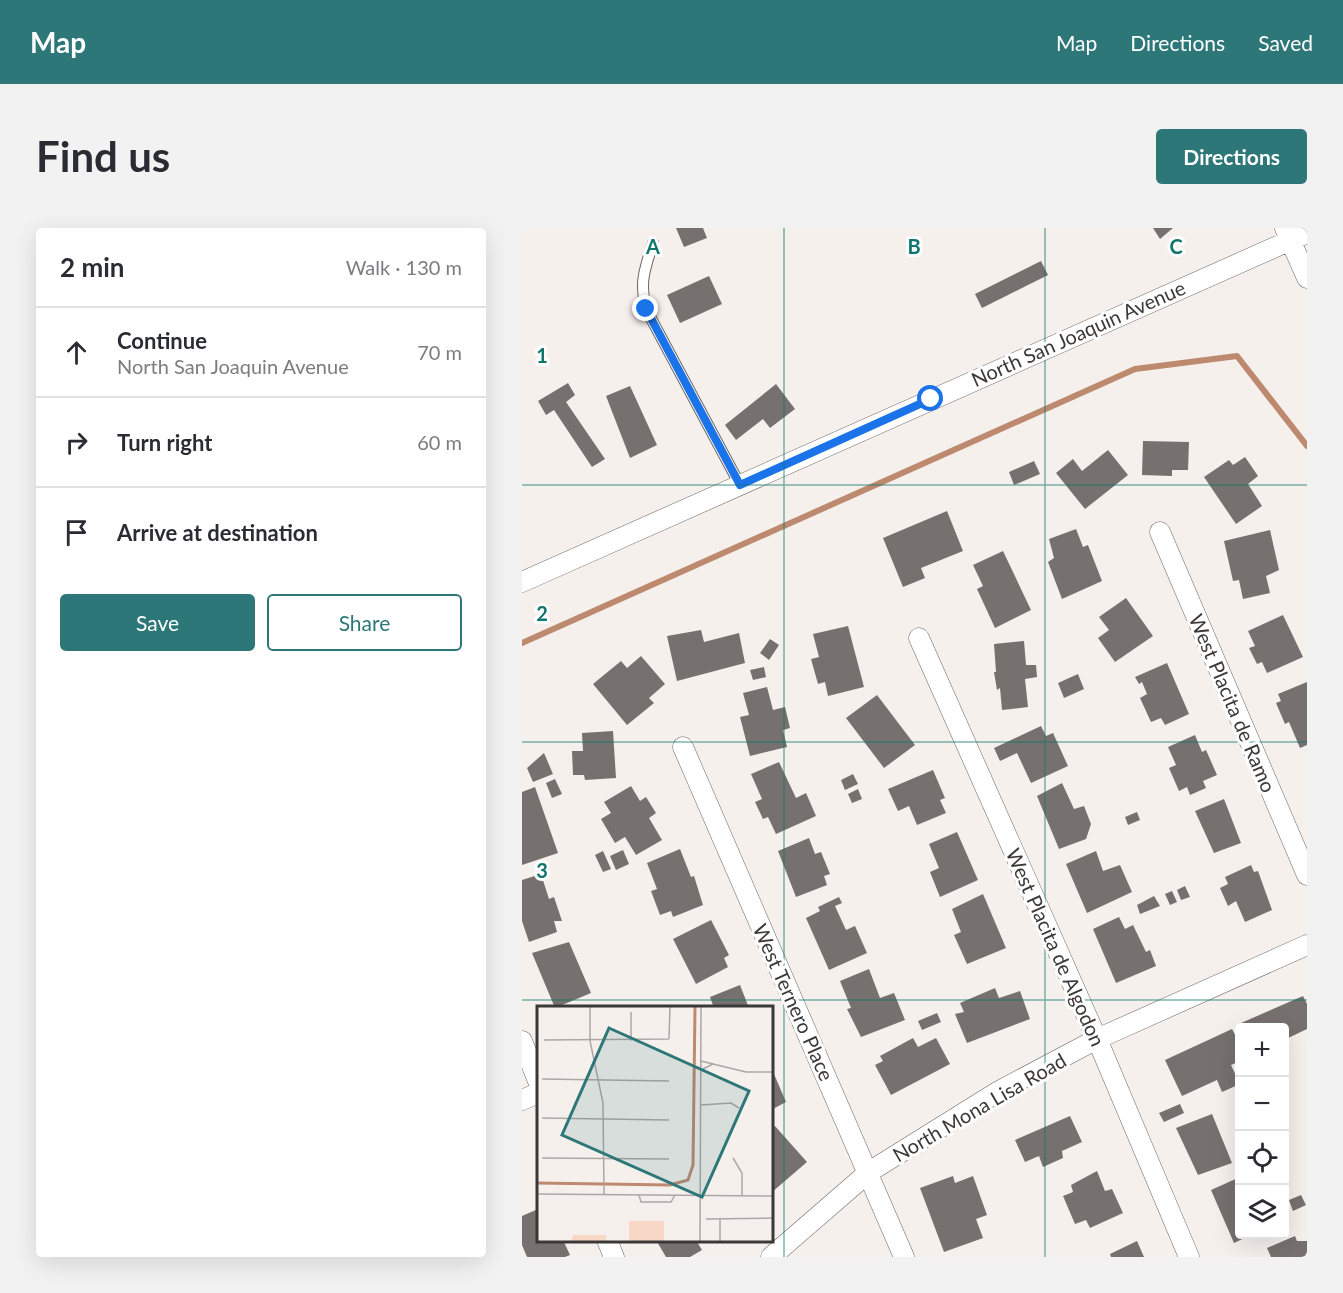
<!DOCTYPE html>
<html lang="en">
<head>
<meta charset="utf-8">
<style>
  :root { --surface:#fff; --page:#f2f2f3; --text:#2b2b33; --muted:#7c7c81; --line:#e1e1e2; --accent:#2d7779 }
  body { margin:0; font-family:Lato,sans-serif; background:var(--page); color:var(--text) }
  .controls { position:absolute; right:18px; bottom:18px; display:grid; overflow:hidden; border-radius:6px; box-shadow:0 6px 24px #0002 }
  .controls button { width:54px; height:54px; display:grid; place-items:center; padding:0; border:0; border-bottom:2px solid var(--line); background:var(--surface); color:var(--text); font:30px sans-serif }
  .stop { position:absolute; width:18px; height:18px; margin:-14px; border:4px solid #1a73e8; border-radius:50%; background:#fff }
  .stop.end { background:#1a73e8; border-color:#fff; box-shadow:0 2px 6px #0008 }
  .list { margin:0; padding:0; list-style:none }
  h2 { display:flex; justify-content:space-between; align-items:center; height:78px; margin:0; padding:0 24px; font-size:26px }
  h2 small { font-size:20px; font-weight:400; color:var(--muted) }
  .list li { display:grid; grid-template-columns:39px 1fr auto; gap:18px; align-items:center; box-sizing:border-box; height:90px; padding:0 24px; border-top:2px solid var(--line) }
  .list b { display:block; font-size:22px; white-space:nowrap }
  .list p { margin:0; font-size:20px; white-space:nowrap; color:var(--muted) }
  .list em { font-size:20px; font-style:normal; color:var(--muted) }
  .actions { display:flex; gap:12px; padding:18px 24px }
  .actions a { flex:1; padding:14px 0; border:2px solid var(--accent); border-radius:6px; text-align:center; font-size:21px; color:var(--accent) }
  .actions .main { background:var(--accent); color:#fff }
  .icon { flex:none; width:33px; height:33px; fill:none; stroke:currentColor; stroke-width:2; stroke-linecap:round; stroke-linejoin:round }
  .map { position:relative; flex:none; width:785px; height:1029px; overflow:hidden; border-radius:6px }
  header { display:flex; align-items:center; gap:36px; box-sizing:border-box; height:84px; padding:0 30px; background:var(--accent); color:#fff }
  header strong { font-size:28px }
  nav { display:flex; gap:33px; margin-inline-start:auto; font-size:21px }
  .intro { display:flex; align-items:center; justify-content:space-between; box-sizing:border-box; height:144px; padding:0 36px }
  h1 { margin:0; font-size:42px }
  .button { padding:15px 27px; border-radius:6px; background:var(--accent); color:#fff; font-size:21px; font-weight:700 }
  main { display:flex; gap:36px; padding:0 36px }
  aside { flex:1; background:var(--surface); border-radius:6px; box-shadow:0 6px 24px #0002 }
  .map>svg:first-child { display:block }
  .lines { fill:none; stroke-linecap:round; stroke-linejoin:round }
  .stream { stroke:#bd8a70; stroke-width:6 }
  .building { fill:#76716e }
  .service-casing { stroke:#6b6664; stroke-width:12 }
  .minor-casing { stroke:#6b6664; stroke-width:21 }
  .service { stroke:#fff; stroke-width:10 }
  .minor { stroke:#fff; stroke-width:20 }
  .route { stroke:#1a73e8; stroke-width:8 }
  .grid { fill:none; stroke:#0f766e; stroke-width:1.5; stroke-opacity:0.55 }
  .labels { text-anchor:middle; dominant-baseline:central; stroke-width:6; stroke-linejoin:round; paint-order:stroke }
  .street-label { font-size:20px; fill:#3b3938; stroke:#fefefe }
  .inset-river { fill:none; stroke:#bd8a70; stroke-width:3 }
  .inset-road { fill:none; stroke:#aba7a5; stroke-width:1.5 }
  .view { fill:#2d7779; fill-opacity:0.15; stroke:#2d7779; stroke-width:3 }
  .inset-edge { fill:none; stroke:#3b3938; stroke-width:3 }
  .grid-label { font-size:20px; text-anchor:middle; font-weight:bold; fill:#0f766e; stroke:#fefefe; stroke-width:6; stroke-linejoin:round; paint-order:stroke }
</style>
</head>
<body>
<header>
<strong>Map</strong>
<nav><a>Map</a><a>Directions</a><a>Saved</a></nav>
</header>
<div class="intro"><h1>Find us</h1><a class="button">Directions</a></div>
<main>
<aside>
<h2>2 min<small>Walk · 130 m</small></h2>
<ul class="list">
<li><svg class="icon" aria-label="ahead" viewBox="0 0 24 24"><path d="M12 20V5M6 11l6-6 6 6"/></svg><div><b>Continue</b><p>North San Joaquin Avenue</p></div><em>70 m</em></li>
<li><svg class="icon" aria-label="right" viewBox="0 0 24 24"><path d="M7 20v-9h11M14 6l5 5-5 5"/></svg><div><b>Turn right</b></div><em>60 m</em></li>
<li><svg class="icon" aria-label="arrive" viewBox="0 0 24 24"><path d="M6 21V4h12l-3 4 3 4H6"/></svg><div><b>Arrive at destination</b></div></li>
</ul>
<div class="actions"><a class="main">Save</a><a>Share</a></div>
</aside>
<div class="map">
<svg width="785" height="1029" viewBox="0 0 785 1029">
  <rect width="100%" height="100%" fill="#f6f0ed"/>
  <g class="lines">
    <path class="stream" d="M0,415l613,-274 102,-13 70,90"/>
  </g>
  <path class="building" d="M154,0h27l4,10 -23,9z
    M631,0h20l-13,11z
    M519,33l7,14 -66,33 -7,-14z
    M187,48l13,28 -42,19 -13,-28z
    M46,155l7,12 -9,7 39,57 -13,8 -38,-57 -8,5 -8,-14z
    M254,156l19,25 -25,19 -7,-9 -27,21 -11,-15z
    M108,158l27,59 -27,13 -24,-62z
    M621,213l46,1 -1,28h-16v6l-30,-1z
    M586,222l20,25 -43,34 -29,-36 17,-14 9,12z
    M723,229l13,19 -10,8 14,22 -26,18 -32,-47 25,-17 4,5z
    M512,233l6,13 -26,11 -5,-13z
    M425,283l16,40 -42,17 4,10 -22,9 -20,-49z
    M554,301l7,18 5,-2 14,36 -40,18 -14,-37 6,-4 -5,-19z
    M748,302l9,40 -13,6 4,17 -27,6 -4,-19 -6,1 -9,-40z
    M481,323l28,59 -36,18 -18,-39 6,-3 -10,-21z
    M604,370l27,38 -38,26 -17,-24 11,-8 -10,-13z
    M761,387l20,42 -36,16 -5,-11 -5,2 -8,-16 6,-2 -7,-15z
    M326,398l16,61 -36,9 -3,-14 -7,2 -7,-25 8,-2 -6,-23z
    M179,402l3,12 35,-9 6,30 -68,18 -10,-45z
    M248,411l9,6 -10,15 -9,-7z
    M502,413l2,24h10l1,12 -12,2 3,28 -26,3 -2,-22 -3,2 -3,-18h2l-2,-28z
    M119,428l24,28 -16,14 5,5 -27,22 -34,-41 28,-23 6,7z
    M645,435l22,51 -24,11 -4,-7 -10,4 -11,-24 7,-4 -5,-12 -3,2 -4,-7z
    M242,439l2,10 -13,3 -3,-10z
    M556,446l6,15 -20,9 -6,-15z
    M785,454v63l-7,3 -11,-26 -4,2 -9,-21 5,-2 -3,-7z
    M245,459l6,23 12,-3 5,21 -7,2 4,17 -37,9 -10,-39 9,-2 -6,-22z
    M355,467l38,50 -31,23 -38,-50z
    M519,498l5,10 7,-3 15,33 -37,17 -14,-30 -17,8 -6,-13z
    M91,503l3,47 -31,2 -1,-5h-11l-1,-24h11l-1,-18z
    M673,507l7,17 4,-2 11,25 -14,6 3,7 -16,7 -3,-8 -8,4 -10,-23 7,-3 -8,-18z
    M22,525l9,21 -20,8 -6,-14z
    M257,534l17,36 10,-5 10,23 -40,18 -8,-17 -5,2 -8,-17 7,-3 -11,-25z
    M411,542l12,28 -5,2 6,13 -29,12 -8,-19 -11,5 -10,-22z
    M331,546l5,10 -13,6 -4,-10z
    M33,551l7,15 -10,4 -6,-15z
    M540,555l12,26 10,-3 7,18 -5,15 -27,10 -22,-53z
    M109,558l9,15 6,-4 10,16 -7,5 13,22 -26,15 -11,-18 -10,6 -14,-24 10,-6 -7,-11z
    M13,559l23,66 -36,12v-73z
    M336,561l4,10 -10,4 -4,-9z
    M702,571l17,44 -27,10 -19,-42z
    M615,584l3,8 -12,5 -3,-8z
    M435,604l21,48 -38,17 -10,-25 9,-4 -10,-24z
    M287,610l6,16 6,-2 9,22 -6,2 3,9 -31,12 -18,-46z
    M158,621l11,28 3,-1 9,29 -30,12 -2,-6 -11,4 -9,-24 6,-2 -10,-26z
    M101,622l6,14 -13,6 -6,-14z
    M81,623l8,18 -8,3 -8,-17z
    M574,623l7,20 17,-6 12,27 -45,21 -21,-49z
    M729,637l3,7 4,-1 14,39 -27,12 -9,-21 -8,5 -8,-18 8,-4 -3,-7z
    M19,646l8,25 5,-2 8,24h-8l3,11 -28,10 -7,-21v-41z
    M663,658l5,11 -9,3 -4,-10z
    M650,663l5,11 -7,3 -5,-11z
    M461,666l23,54 -39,16 -13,-29 7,-3 -9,-23z
    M632,668l6,10 -20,8 -3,-9z
    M317,669l3,6 -7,3 11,24 9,-4 12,27 -38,17 -23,-52 14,-7 -2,-4z
    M597,689l6,12 8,-4 13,27 4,-2 6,16 -40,17 -23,-54z
    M189,692l18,35 -5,3 4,9 -32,17 -23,-45z
    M47,714l22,51 -36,15 -23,-55z
    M347,741l11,29 14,-5 11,27 -44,17 -14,-28 4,-1 -11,-27z
    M218,757l9,23h-35l-4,-11z
    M473,760l4,10 21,-7 10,28 -63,24 -12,-29 9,-2 -4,-9z
    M781,768l4,8v25l-23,11v-12h-41l-2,-5z
    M415,785l4,9 -19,8 -4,-9z
    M710,801l8,15v17l-9,4 9,19 -18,8 -5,-12 -35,16 -17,-36z
    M391,810l5,9 18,-9 14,26 -59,31 -16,-30 8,-4 -3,-5z
    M249,839l15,35 -15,8z
    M658,876l4,9 -20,9 -5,-9z
    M690,886l20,49 -34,12 -22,-47z
    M548,888l12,26 -20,9 1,7 -20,9 -4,-11 -14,6 -10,-22z
    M253,898l32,36 -36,31v-63z
    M575,943l8,20 7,-2 11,24 -33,15 -4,-8 -11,4 -12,-28 10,-4 -2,-7z
    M431,948l2,7 18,-7 14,39 -11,4 7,19 -39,14 -24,-64z
    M718,949v57h13l-19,9 -23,-53z
    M779,967l5,10 -13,6 -4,-11z
    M16,981v31h25l7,15 -5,2h-38l-5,-12v-29z
    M773,1008l2,5h10v16h-36l-4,-9z
    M134,1012h40l6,10 -12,7h-24z
    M615,1013l7,16h-33l-1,-3z"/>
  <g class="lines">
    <defs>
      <path id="service" d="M131,15c-8,25 -14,40 -7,66l94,176"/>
      <path id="minor" d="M763,0l22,50
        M638,304l147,343
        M0,354l785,-349
        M397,410l178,401 92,218
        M161,519l221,510
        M0,813l16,40
        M0,872l16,-7
        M85,1012l7,17
        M249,1029l98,-85 130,-81 98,-52 210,-94"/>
    </defs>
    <use href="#service" class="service-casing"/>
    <use href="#minor" class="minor-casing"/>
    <use href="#service" class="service"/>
    <use href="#minor" class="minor"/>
  </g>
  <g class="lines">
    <path class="route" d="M124,81l94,176 191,-86"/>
  </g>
  <path class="grid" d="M262,0v1029M523,0v1029M0,257h785M0,514h785M0,772h785"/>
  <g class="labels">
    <g class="street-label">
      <text transform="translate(556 105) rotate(-24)">North San Joaquin Avenue</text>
      <text transform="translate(711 475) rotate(67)">West Placita de Ramo</text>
      <text transform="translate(534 719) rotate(66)">West Placita de Algodon</text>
      <text transform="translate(272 774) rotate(66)">West Ternero Place</text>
      <text transform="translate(457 879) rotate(-30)">North Mona Lisa Road</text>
    </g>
  </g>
  <g transform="translate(15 778)">
    <rect width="236" height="236" fill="#f6f0ed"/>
    <path d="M92,215h35v20h-35zM69,229v6h-35l2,-6z" fill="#f9d7c7"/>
    <path class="inset-river" d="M0,177l133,2 18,-5 5,-15 2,-159"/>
    <path class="inset-road" d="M53,0v35l13,62 1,92M132,33l1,-33M7,34l125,-1M94,35v-29M164,55l12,3 -12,6M176,58l33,8h27M5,73l127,2M164,99l30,-2 8,5M5,112l127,2M5,152l127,1M196,152l9,15v22M0,188l236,2M102,189l2,7h30l4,-7M169,213l67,-1M183,213v22M163,235l1,-235"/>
    <path class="view" d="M72,22l140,63 -47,106 -140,-62z"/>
    <rect width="236" height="236" class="inset-edge"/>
  </g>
  <g class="grid-label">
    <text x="131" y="26">A</text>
    <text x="392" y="26">B</text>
    <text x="654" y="26">C</text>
    <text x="20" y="135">1</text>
    <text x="20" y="393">2</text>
    <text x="20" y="650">3</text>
  </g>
</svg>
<div class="controls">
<button>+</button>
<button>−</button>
<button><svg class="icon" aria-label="locate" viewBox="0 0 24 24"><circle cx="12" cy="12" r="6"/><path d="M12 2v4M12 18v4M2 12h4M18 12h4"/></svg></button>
<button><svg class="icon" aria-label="layers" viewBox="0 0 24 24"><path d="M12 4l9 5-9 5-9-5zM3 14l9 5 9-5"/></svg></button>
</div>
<div class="stop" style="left:409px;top:171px"></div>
<div class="stop end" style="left:124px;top:81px"></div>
</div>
</main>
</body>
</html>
